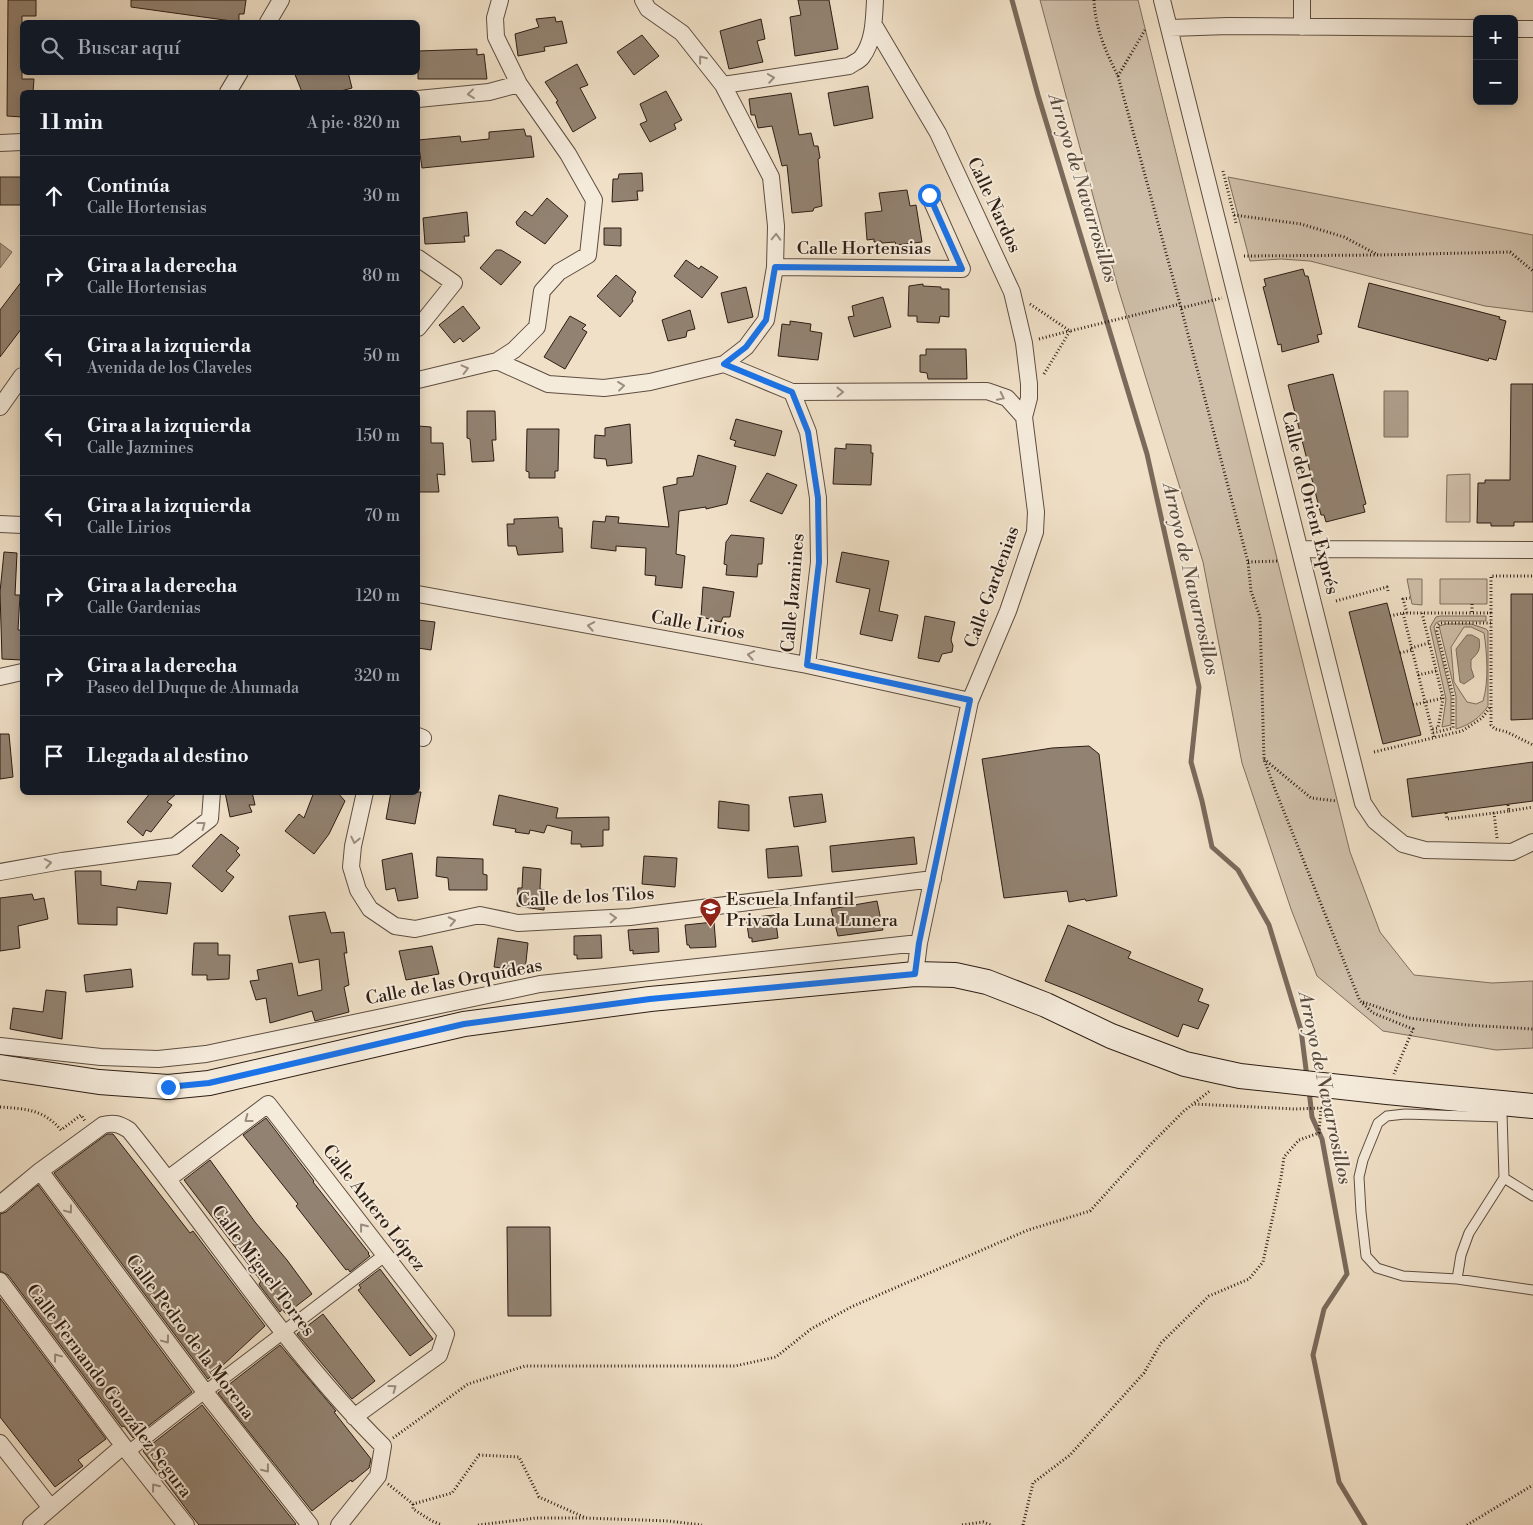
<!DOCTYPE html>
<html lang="es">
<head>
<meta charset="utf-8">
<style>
  :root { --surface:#171b24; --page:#20242c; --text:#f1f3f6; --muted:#9ea1a6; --line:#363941 }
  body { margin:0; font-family:"Libre Bodoni",serif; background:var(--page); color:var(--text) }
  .controls { position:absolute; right:15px; top:15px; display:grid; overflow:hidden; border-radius:8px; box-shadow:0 2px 12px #0003 }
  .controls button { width:45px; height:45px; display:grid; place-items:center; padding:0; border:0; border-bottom:1px solid var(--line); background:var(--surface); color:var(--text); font:25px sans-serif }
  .stop { position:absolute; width:15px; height:15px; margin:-11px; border:4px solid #1a73e8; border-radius:50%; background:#fff }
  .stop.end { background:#1a73e8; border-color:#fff; box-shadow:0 1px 5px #0008 }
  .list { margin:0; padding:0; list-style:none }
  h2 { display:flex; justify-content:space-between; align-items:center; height:65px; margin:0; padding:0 20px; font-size:21px }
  h2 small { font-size:16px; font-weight:400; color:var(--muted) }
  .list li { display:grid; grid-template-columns:32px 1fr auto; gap:15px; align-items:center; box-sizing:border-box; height:80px; padding:0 20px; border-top:1px solid var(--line) }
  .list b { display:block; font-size:19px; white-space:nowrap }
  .list p { margin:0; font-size:16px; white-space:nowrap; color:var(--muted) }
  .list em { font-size:16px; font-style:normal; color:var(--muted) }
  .icon { flex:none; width:28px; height:28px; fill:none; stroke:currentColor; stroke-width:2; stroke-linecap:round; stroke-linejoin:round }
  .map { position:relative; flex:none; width:1533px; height:1525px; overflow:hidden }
  .search { position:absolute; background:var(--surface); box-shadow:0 2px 12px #0003; left:20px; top:20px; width:400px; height:55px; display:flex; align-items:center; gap:12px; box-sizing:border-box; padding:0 18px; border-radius:8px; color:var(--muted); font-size:19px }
  .panel { position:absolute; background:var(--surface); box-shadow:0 2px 12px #0003; left:20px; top:90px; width:400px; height:705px; border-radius:8px }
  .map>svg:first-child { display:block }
  .green { fill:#cfbfa9; stroke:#7e6e5e; fill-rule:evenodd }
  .water { fill:#ae9e8a; stroke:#7a6a5b }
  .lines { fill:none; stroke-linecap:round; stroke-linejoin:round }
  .stream { stroke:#7a6a5b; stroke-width:5 }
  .building { fill:#928271; stroke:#2d1d14 }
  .service-casing { stroke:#5e4e41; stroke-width:11 }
  .pedestrian-casing { stroke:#5e4e41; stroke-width:14 }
  .minor-casing { stroke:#5e4e41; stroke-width:18 }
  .secondary-casing { stroke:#2d1d14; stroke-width:26 }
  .path { stroke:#2d1d14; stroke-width:3; stroke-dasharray:1 2.5; stroke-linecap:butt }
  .service { stroke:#f5ebdb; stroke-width:9 }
  .pedestrian { stroke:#f5ebdb; stroke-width:12 }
  .minor { stroke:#f5ebdb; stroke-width:16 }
  .secondary { stroke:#f5ebdb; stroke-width:24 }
  .oneway { stroke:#9b8e81 }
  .route { stroke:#1a73e8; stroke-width:6 }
  .labels { text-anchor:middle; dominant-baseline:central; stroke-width:4; stroke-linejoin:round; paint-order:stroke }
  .street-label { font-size:18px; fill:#2d1d14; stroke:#f5ebdb }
  .poi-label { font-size:18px; fill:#2d1d14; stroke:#f5ebdb; text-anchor:start }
  .water-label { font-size:19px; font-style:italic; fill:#5a4a3d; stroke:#f5ebdb }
</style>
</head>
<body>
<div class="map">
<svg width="1533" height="1525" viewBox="0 0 1533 1525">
  <rect width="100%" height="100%" fill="#f0e0c7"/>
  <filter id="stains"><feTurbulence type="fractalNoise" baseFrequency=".004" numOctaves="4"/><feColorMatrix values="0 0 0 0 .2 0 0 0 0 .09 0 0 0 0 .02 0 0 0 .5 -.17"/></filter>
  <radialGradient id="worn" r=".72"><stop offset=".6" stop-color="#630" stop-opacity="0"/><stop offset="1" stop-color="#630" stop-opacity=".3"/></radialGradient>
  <path class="green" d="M1040,0h98l212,852 30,80 34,43 78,8 41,-2v67l-37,2 -113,-19 -66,-55 -26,-67 -49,-146 -39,-201 -85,-274z
    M1228,177l305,58v77l-48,-6 -175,-45 -29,-2 -31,2z
    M1470,474v48h-24l1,-47z
    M1407,579h15v26l-10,-1z
    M1440,579h47v25h-47z
    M1440,616h46v5h-46l-4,2 -2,4 17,69v29l-9,2 4,-28 -16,-72 6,-10z
    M1471,624l15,5 2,2v75c-8,12 -19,19 -32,23v-33l-17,-70 7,-2zM1464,627h7l13,6c3,20 5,49 -1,68l-7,3 -9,-2 -13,-20 -3,-35z"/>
  <path class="water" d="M0,243l12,9 -12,16z
    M1384,391h24v46h-24z
    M1467,635h5l7,4c2,11 -1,14 -8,21v8l3,9 -10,7 -4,-2 -4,-33z"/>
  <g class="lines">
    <path class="stream" d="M1012,0l26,95 109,359 52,233 -8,75 11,39 10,46 26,23 31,55 32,105 6,47
      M1309,1090l3,27 10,22 25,135 -23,35 -11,46 26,127 26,43"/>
  </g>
  <path class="building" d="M8,0h28v16h-14v63h12l-1,13h-11v25l-15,-1z
    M131,0h115l-2,14h-5v8l-108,-15z
    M798,0h31l9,49 -43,7 -5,-39 11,-2z
    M555,17l1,5 6,-1 5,22 -23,4 1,4 -27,5 -3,-22 24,-7 -3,-8z
    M761,19l4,20 -8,2 6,21 -34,7 -9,-38z
    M642,35l17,21 -25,19 -17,-23z
    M477,49v6l7,-1 3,25h-69v-28z
    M577,64l11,21 -8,3 16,30 -23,14 -17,-30 2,-1 -13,-19z
    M294,72h54l4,16 -15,4h-35z
    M868,86l5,32 -39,8 -6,-33z
    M666,91l16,29 -8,4 2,5 -26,13 -10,-18 7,-3 -7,-17z
    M791,93l8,42 12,-2 3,13h4l2,12 -2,1 4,47 -8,2 -1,3 -21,2 -5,-48 -5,1 -10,-40 -14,2 -3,-13h-4l-2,-16z
    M524,129l2,7h5l3,21 -112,11 -4,-28 42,-4 1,6 28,-3v-7z
    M642,173l1,18h-6l1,9 -26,2 1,-23h5l1,-5z
    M0,177h22v28h-22z
    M907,190l3,16 6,-1 6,37 -26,3 -1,-3 -13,1 -1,-2 -7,1v-3l-7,1 -2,-27 17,-2 -3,-18z
    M547,198l21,18 -23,28 -28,-19 -1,-3 9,-11 7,5z
    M467,212l2,24h-5l1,6 -40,2 -2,-26z
    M604,228h17v18l-17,-1z
    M496,250h5l20,12 -20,23 -21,-17z
    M686,260l13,9 2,-3 17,11 -16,21 -28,-22z
    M1303,269l2,7h3l14,58 -5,1 2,7 -37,10 -1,-8 -3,1 -11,-43 -4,-15 3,-1 -2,-7z
    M616,275l20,17 -4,7 1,2 -13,16 -23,-21z
    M22,281v47l-22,29v-47z
    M1369,283l131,34 -1,2 7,2 -10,39 -7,-2 -1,3 -130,-34z
    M923,284v2l18,1v2h8v28l-9,-1 -1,7 -22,-1v-6h-9l1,-30z
    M746,287l7,30 -25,6 -7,-30z
    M883,297l8,30 -37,10 -6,-20 6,-1 -2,-10z
    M463,306l17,22 -17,14 -3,-4 -6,5 -15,-18z
    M690,310l5,19 -8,2 -1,6 -18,4 -6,-21z
    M570,316l16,9 -4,4 5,3 -22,37 -21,-12z
    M790,321l21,3 -1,7 12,2 -4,27 -40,-4 4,-32 8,1z
    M926,349h40l1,30h-39l-1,-6 -7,-1v-17h6z
    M1333,374l33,130 -3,1 2,7 -39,10 -2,-7h-3l-33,-130z
    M1511,384h22v138h-19v4h-23v-3h-14l1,-40h7v-3h25z
    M467,411h28l1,29h-4l2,21 -22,1 -2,-23 -3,-1z
    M736,419l46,12 -7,25 -41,-10 2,-5 -6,-2z
    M630,424l2,39 -25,3 -1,-7 -12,-1 1,-23 10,1v-8z
    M418,426l13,1v16h12l2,32 -8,-1 2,18h-21z
    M527,429h32l-1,42h-3v7h-26v-6l-3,-1z
    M846,444l25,1v8h2l-2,32 -38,-1 2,-36 11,1z
    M698,455l38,11 -9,38 -21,5v-2l-27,4 -3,43 9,2 -3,32 -27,-3 1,-9 -11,-1 1,-27 -30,-2v5l-25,-3 2,-27 12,1 1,-6 13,1 -1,6 51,4 -6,-40 14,-3v-6l16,-2z
    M767,473l30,12 -15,29 -32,-13z
    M558,517l1,11h3l1,24 -45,3 -2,-9h-8l-1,-22h7v-5z
    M731,535l33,3 -2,26h-4l-1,13 -31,-2 1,-10 -3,-1 2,-22z
    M4,552l13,1 -2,42h5l-2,35h4v30l-20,-1 -2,-67z
    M842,552l47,9 -10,50 19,4 -6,26 -32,-7 10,-45 -34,-7z
    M703,587l31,5 -4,25h-7l-2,5 -20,-5z
    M1511,594h22v125l-22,1z
    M1387,603l34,132 -38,9 -34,-132z
    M925,616l30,6 -4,18 2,6 -1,6 -10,2 -3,8 -21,-4z
    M418,620l17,2 -4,28 -13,-2z
    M0,734h9l4,43 -13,2z
    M1089,746l10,8 18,142 -31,5 -1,-2 -16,3 -2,-11 -63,7 -22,-139 70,-11z
    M1533,762v39l-121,16 -5,-38z
    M151,792h27l-11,10 5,3 -21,27 -5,-2 -3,6 -16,-14z
    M225,792h27l3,13h-6l3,7 -22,5z
    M314,792h23l8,9 -16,33 -15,20 -29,-23 14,-17 5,4z
    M391,792h30l-6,32 -29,-5z
    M822,794l4,28 -32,5 -5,-30z
    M499,795l59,13 -2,10 53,-1v13h-6v16l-22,1v-3h-10l1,-13 -25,-6 -3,8 -14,-3 -1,4 -14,-2 1,-3 -23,-4z
    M719,801l30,4v26l-31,-3z
    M221,834l18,14 -3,3 4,4 -14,16 8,6 -12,15 -30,-26z
    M914,837l3,27 -85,8 -2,-26z
    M798,846l4,30 -34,2 -2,-29z
    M412,853l6,45 -20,3 -3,-13 -9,2 -4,-30z
    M644,856l33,2 -2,29 -33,-3z
    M437,857l46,2v15l4,1v15h-38l-1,-12 -12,-2z
    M523,867l18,2 -1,20 5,1 -1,20 -27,-4 1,-18h4z
    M75,871h26v14l35,5 2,-9 33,2 -4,31 -50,-7v18l-39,-1z
    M32,894l2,6 10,-2 4,21 -30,7 2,22 -20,3v-53z
    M877,901l6,29 -45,6 -7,-27z
    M325,912l6,21 13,-1 3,21h-3l5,32 -5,2 5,25 -34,9 -3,-10 -42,12 -4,-25 -10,2 -6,-19 9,-1 -2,-10 35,-7 6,33 24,-6 -3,-31 -20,4 -10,-47z
    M775,915l3,23 -26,4v-4h-3l-3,-20z
    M714,922l2,25 -26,1 -1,-3h-2l-2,-20z
    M1068,925l63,27 -3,6 75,31 -5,12 11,4 -11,24 -15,-5 -5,13 -100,-43 -33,-13z
    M658,928l1,24 -26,2v-4l-3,1 -2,-21z
    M601,935l1,23 -25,1v-4h-3v-19z
    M498,938l30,5 -3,28 -31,-4z
    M194,943h24v12h12l-1,24 -22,1v-5h-15z
    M432,946l7,28 -33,6 -7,-29z
    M131,969l2,18 -47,5 -2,-17z
    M46,990l20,2 -4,47 -52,-10 3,-21 30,4z
    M266,1118l48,63 -1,1 56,71 -1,1 2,2 -20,16 -2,-3 -2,1 -50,-64 2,-2 -55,-69z
    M107,1134h6l77,99 3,-2 72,95 -57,53 -154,-206z
    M210,1160l45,62 32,38 25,34 -26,20 -4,-5 -2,3 -20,-26 -1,-2 2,-3 -77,-101z
    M38,1185l154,207 -59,46 -9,-12 -2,1 -114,-152 -8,-4v-57l6,-2z
    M507,1227h43l1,89h-43z
    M380,1269l53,70 -23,17 -52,-66 3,-2 -2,-3z
    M0,1298l106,141 -28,21 5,6 -28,21 -55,-70z
    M323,1314l52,67 -23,18 -55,-65z
    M280,1345l56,66 -2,1 37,47 -2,9 -17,14 -1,-2 -39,31 -94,-118z
    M202,1405l94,119 -2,1h-95l-9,-11 -47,-63z"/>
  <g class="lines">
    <defs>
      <path id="service" d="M1502,1113l2,65 29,18
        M1504,1178l-35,55 -8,22 -4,24 76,11
        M1457,1279l-54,-3 -26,-8 -11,-12 -5,-44 -2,-35 4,-17 15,-37 9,-7 18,-2 97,3"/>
      <path id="pedestrian" d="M128,1452l77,-60 180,-137"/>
      <path id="minor" d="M1162,0l201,803 12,18 28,23 22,6 87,2 21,-10
        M1302,0v27
        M268,22l13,-22
        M874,25l64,108 74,159 12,51 5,41v14l-5,19
        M1170,28l58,-2 249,2
        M1514,29h19
        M723,85l126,-19c4,-3 10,-5 13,-9 12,-16 12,-38 13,-57
        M228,92l12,-20
        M418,99l71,-7 30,-8
        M0,143l22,-1
        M418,258l36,25 -36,45
        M775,267l187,2 -33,-74
        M497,361l17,-11 23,-23 5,-36 17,-19 29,-17 6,-55 -26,-46 -49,-70 -23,-47 -1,-19 5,-18
        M724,364l68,28 16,40 10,66 1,64 -12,103
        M418,380l79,-19 51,23 56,4 46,-6 74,-18 22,-17 20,-27 9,-53 1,-41 -5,-49 -48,-92 -41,-52 -34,-24 -5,-9
        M792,392l195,-1 20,7 17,19 12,95 -1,20 -27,79 -38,90 -51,242 -4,31
        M0,407l22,-31
        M0,524l22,1
        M1300,549l233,1
        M418,594l389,71 163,36
        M0,677l22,-5
        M418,736l5,2
        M365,792l-12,54 -2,21 7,23 12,19 25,17 20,3 65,-14 38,8 112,-6 303,-38
        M0,872l62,-11 113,-15 35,-27 2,-27
        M0,1046l101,11 57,2 48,-5 334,-70 379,-41
        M40,1171l165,221 105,133
        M168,1179l100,-75 178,230 -7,21 -85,62
        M0,1204l40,-33 63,-46c11,-3 16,-1 26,5 85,105 158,221 254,316l-5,30 -39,49
        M0,1281l128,171 58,73
        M0,1443l51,65
        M31,1525l92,-79"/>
      <path id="secondary" d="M0,1067l99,15 69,5 41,-4 255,-59 186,-25 265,-25 40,1 32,7 59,23 65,31 74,28 55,12 147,16 146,14"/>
    </defs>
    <use href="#service" class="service-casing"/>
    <use href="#pedestrian" class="pedestrian-casing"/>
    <use href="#minor" class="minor-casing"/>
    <use href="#secondary" class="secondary-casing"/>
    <path class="path" d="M1094,0c1,28 12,52 24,76l62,228 68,258 3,29 9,26 4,142 12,33 84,209 13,12 40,16 -19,45
      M1118,76l27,-46
      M1223,171l13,52
      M1234,215l67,9 43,13 34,18
      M1244,256l135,-1 131,-3 23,19
      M1030,304l40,27 110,-27
      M1181,308l41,-10
      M1039,339l30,-8
      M1044,374l26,-43
      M1248,562l30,-1
      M1336,601l51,-14 1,4
      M1472,612v-8
      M1403,613h88v112l4,4 12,3 26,13
      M1407,613l-4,-14 7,-1
      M1422,613l21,85 -5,30 -6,1
      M1491,613v-37h42
      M1390,616l13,-3 31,125
      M1411,648l18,-5
      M1400,653l12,-3
      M1418,675l18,-4
      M1413,705l30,-7
      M1433,733l20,-5v-32l-16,-65 1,-6 2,-2h51
      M1374,752l88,-21 20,-13 9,-12
      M1264,759l47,39 26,3
      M1509,811l24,-4
      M1446,813l1,6 47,-6
      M1497,838l-3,-25 15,-2 -1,-6
      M1363,1002l46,16 58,7 66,4
      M0,1107c26,2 43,2 61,23l20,-15 4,6
      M393,1438l75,-54 57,-18h210l41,-9 35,-28 40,-22 177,-77 62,-19 60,-66 34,-34 27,-21
      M388,1484l25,20 39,-11 27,-38 40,2 20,40 47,21 82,3 34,4
      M413,1504v5l19,12 10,4
      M478,1525l58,-7h49
      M962,1525l21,-3 8,3
      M1023,1525l10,-42 37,-28 74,-82 17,-30 48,-47 40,-17 14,-17 18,-84 3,-21 15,-17 20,-7 2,-25 -26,1 -101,-5
      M1467,1525l66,-40"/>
    <use href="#service" class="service"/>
    <use href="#pedestrian" class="pedestrian"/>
    <use href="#minor" class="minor"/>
    <use href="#secondary" class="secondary"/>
  </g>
  <defs><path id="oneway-chevron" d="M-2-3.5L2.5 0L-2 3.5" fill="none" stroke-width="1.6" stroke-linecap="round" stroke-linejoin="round" transform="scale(1.25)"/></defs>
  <g class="oneway">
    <use href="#oneway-chevron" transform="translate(702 59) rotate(-128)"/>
    <use href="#oneway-chevron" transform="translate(771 78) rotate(-9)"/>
    <use href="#oneway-chevron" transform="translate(471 94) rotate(174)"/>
    <use href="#oneway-chevron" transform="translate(776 237) rotate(-88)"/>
    <use href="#oneway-chevron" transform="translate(465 369) rotate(-14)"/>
    <use href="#oneway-chevron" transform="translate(621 386) rotate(-7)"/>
    <use href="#oneway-chevron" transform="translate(840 392) rotate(-1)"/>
    <use href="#oneway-chevron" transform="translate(1001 397) rotate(26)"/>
    <use href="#oneway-chevron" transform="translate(591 626) rotate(-170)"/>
    <use href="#oneway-chevron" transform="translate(751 655) rotate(-170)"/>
    <use href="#oneway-chevron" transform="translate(202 825) rotate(-37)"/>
    <use href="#oneway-chevron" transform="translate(355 840) rotate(102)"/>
    <use href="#oneway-chevron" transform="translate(48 863) rotate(-10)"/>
    <use href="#oneway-chevron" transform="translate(613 918) rotate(-3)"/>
    <use href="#oneway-chevron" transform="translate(452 921) rotate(-12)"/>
    <use href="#oneway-chevron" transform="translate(248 1119) rotate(143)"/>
    <use href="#oneway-chevron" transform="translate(69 1210) rotate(53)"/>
    <use href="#oneway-chevron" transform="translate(363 1227) rotate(-128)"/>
    <use href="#oneway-chevron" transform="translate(166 1340) rotate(53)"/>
    <use href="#oneway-chevron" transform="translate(57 1357) rotate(-127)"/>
    <use href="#oneway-chevron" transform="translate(393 1388) rotate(-36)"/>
    <use href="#oneway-chevron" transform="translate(266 1469) rotate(52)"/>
    <use href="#oneway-chevron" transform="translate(155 1487) rotate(-128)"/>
  </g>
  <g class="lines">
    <path class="route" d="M168,1087l41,-4 255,-59 186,-25 265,-25 4,-31 51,-243 -163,-35 12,-103 -1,-64 -10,-66 -16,-40 -68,-28 22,-17 20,-27 9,-53 187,2 -33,-74"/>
  </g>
  <defs>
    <symbol id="school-pin" viewBox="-11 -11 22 30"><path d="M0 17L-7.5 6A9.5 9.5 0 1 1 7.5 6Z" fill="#8f2418" stroke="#f5ebdb"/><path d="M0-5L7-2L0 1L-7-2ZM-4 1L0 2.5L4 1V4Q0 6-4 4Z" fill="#fff"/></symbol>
  </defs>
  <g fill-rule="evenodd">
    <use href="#school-pin" x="698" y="896" width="25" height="34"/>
  </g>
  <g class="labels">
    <g class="street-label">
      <text transform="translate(994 205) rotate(65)">Calle Nardos</text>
      <text x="864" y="248">Calle Hortensias</text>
      <text transform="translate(1310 503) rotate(76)">Calle del Orient Exprés</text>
      <text transform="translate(992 587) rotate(-70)">Calle Gardenias</text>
      <text transform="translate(793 593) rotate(-85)">Calle Jazmines</text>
      <text transform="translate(698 625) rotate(10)">Calle Lirios</text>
      <text transform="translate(586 897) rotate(-3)">Calle de los Tilos</text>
      <text transform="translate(454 982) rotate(-11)">Calle de las Orquídeas</text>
      <text transform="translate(374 1208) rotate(52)">Calle Antero López</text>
      <text transform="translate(263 1271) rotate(53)">Calle Miguel Torres</text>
      <text transform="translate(190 1337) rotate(53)">Calle Pedro de la Morena</text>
      <text transform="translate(109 1391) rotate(53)">Calle Fernando González Segura</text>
    </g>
    <g class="poi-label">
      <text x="726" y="899">Escuela Infantil<tspan x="726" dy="21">Privada Luna Lunera</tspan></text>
    </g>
    <g class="water-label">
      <text transform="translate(1083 188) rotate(73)">Arroyo de Navarrosillos</text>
      <text transform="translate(1191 579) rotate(77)">Arroyo de Navarrosillos</text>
      <text transform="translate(1325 1088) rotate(78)">Arroyo de Navarrosillos</text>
    </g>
  </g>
  <rect width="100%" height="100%" filter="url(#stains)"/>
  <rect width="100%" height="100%" fill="url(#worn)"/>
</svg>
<div class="controls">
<button>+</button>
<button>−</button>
</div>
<div class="stop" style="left:929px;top:195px"></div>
<div class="stop end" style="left:168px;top:1087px"></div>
<div class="search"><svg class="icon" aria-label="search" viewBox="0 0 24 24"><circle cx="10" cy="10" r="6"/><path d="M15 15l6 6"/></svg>Buscar aquí</div>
<section class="panel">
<h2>11 min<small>A pie · 820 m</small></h2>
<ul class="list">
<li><svg class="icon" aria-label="ahead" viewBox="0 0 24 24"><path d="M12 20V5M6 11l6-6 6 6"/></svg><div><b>Continúa</b><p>Calle Hortensias</p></div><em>30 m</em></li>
<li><svg class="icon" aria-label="right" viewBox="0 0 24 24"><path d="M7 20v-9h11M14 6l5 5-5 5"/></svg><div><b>Gira a la derecha</b><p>Calle Hortensias</p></div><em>80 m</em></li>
<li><svg class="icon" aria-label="left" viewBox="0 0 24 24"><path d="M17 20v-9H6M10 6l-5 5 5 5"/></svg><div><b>Gira a la izquierda</b><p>Avenida de los Claveles</p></div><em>50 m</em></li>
<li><svg class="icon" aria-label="left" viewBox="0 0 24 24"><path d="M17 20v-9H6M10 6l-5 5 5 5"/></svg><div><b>Gira a la izquierda</b><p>Calle Jazmines</p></div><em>150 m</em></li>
<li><svg class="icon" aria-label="left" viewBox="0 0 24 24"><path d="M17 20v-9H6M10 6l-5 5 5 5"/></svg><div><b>Gira a la izquierda</b><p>Calle Lirios</p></div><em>70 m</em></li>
<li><svg class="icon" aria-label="right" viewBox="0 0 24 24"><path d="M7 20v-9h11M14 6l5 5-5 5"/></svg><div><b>Gira a la derecha</b><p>Calle Gardenias</p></div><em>120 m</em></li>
<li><svg class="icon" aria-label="right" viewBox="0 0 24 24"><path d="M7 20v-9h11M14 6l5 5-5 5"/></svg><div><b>Gira a la derecha</b><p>Paseo del Duque de Ahumada</p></div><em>320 m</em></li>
<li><svg class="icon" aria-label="arrive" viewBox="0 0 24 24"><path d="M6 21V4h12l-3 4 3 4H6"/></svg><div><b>Llegada al destino</b></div></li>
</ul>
</section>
</div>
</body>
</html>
